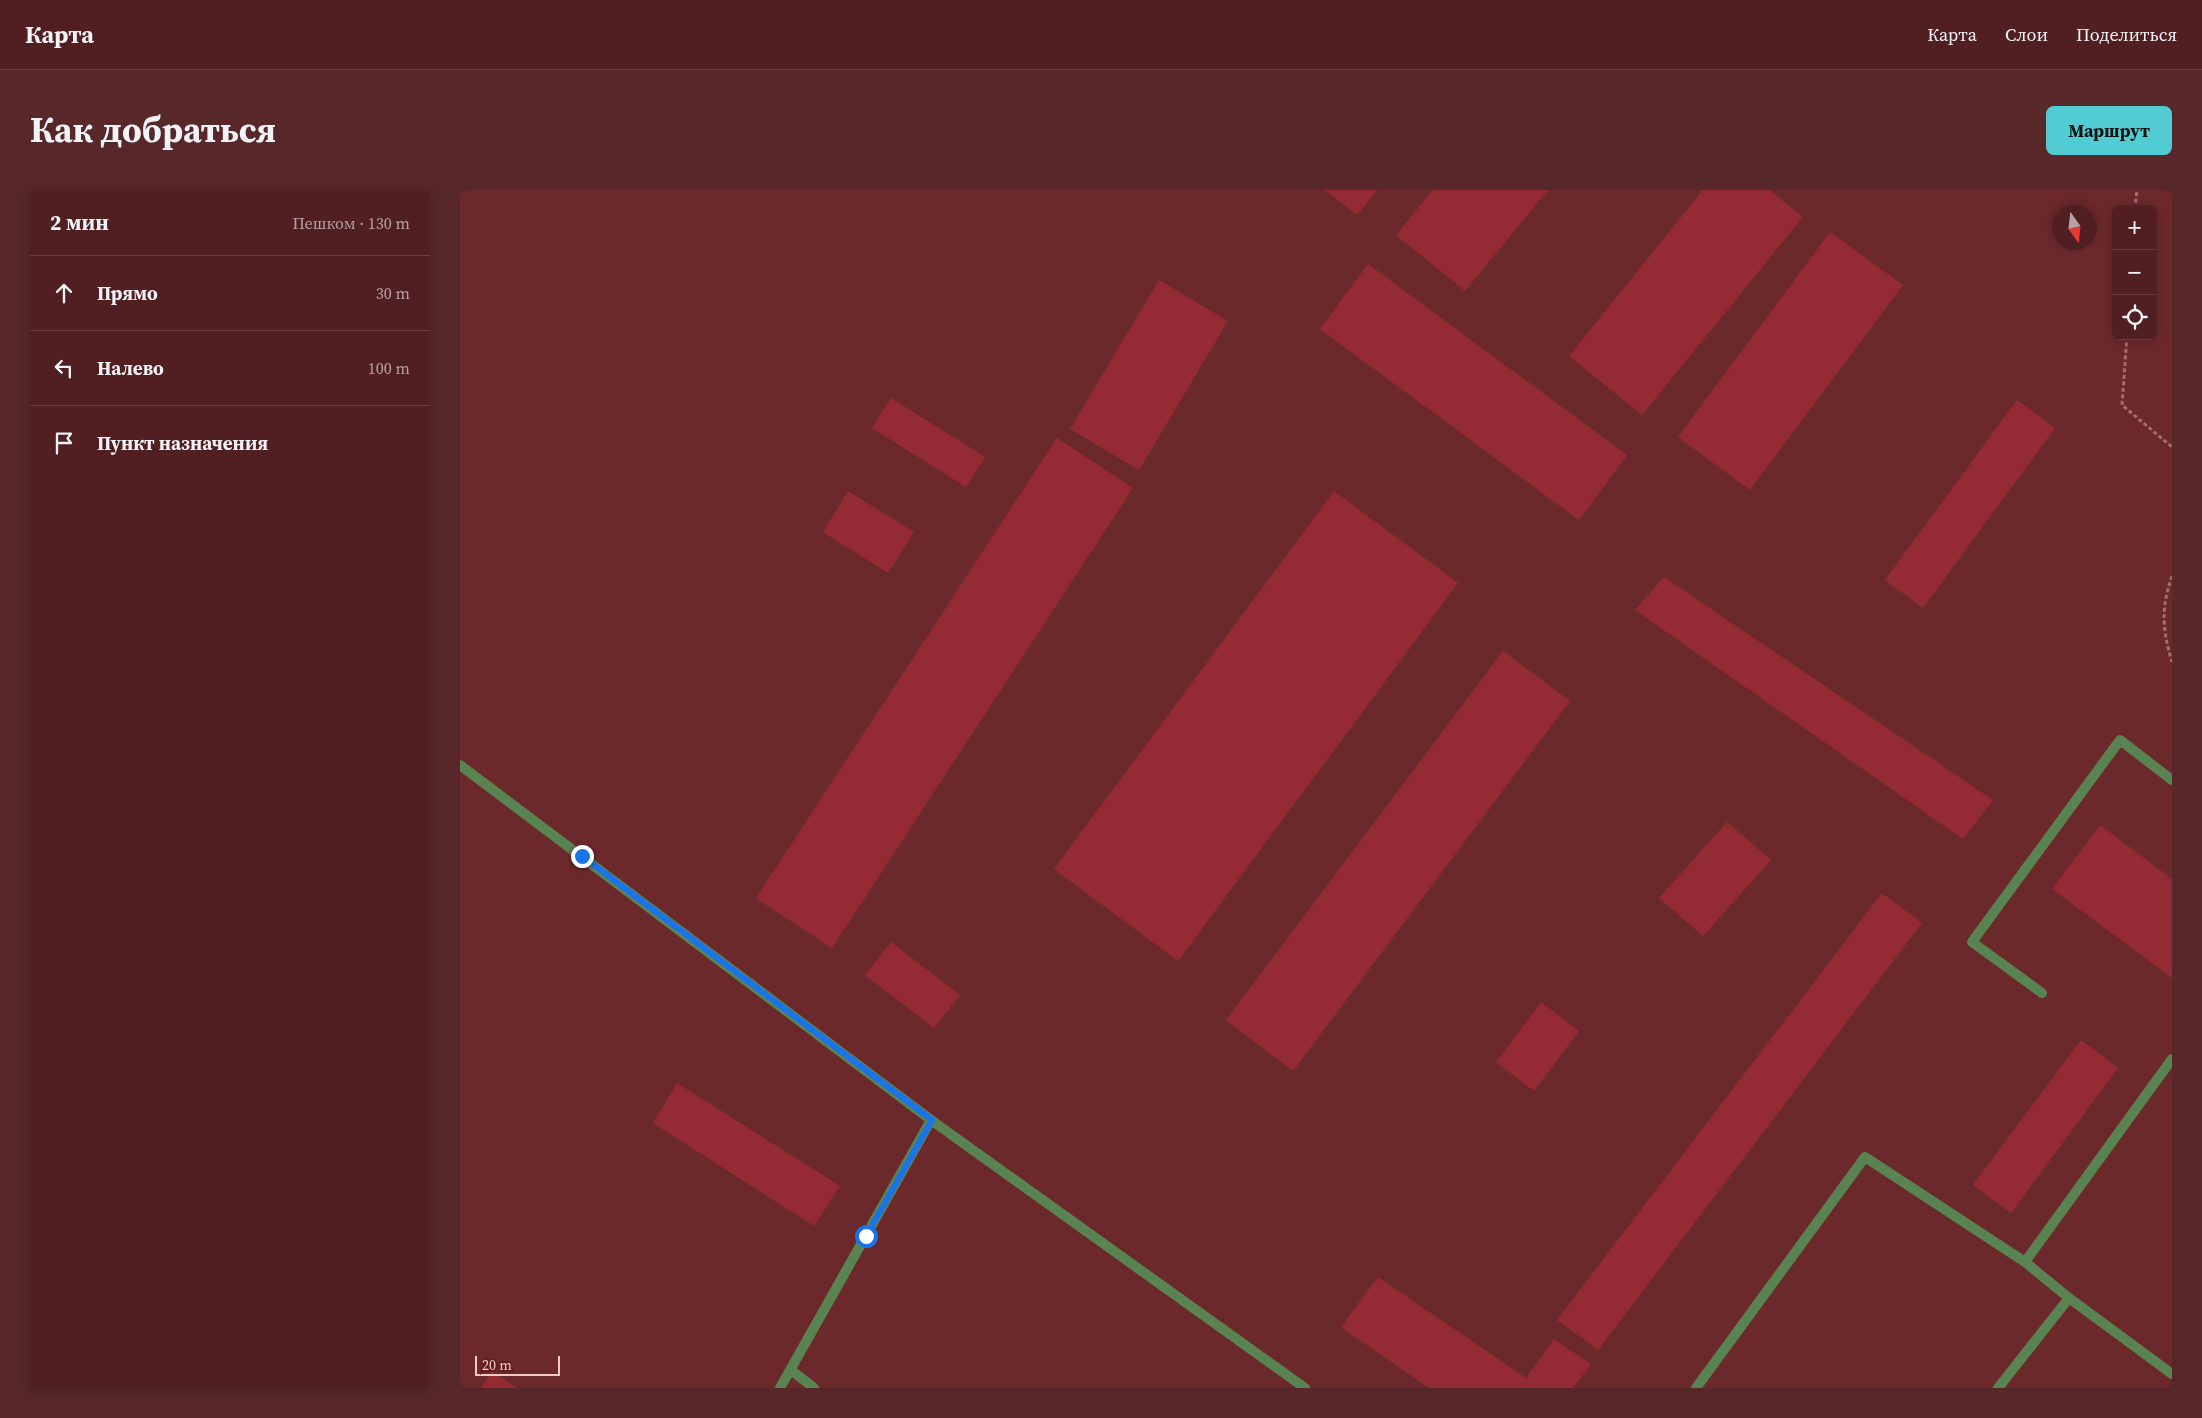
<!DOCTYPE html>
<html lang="ru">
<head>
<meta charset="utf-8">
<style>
  :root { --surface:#511f21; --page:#57272a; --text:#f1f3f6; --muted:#b4a2a5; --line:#673d3f; --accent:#51ccd3 }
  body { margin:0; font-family:"Source Serif 4",serif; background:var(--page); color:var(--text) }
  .controls { position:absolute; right:15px; top:15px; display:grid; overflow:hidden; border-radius:8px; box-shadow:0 2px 12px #0003 }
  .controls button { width:45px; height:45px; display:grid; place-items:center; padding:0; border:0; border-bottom:1px solid var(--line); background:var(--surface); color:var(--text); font:25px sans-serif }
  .compass { position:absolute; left:1592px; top:15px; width:45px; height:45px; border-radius:50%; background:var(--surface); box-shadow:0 2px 12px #0003; rotate:165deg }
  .scale { position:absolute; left:15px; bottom:12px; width:85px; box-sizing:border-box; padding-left:5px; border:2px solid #f3c9c8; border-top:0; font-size:14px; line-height:18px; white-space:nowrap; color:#f3c9c8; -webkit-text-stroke:4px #601e22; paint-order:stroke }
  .stop { position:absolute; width:15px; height:15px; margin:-11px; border:4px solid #1a73e8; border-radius:50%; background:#fff }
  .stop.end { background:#1a73e8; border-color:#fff; box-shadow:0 1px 5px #0008 }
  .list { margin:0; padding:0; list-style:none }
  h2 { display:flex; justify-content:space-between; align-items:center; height:65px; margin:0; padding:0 20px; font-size:21px }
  h2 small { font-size:16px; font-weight:400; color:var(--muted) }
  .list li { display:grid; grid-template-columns:32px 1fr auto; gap:15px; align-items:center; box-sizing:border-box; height:75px; padding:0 20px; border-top:1px solid var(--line) }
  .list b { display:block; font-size:19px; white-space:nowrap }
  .list em { font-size:16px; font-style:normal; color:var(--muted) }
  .icon { flex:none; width:28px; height:28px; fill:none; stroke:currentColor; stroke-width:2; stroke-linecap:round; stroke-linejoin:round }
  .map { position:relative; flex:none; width:1712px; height:1198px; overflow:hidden; border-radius:8px }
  header { display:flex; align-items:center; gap:30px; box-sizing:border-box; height:70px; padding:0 25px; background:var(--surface); border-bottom:1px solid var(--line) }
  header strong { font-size:24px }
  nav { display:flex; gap:28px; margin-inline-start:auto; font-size:18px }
  .intro { display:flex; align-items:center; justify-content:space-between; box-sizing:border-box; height:120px; padding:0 30px }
  h1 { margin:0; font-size:35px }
  .button { padding:12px 22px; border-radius:8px; background:var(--accent); color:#111; font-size:18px; font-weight:700 }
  main { display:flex; gap:30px; padding:0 30px }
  aside { flex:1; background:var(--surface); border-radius:8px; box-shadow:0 2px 12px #0003 }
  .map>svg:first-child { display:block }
  .building { fill:#942b34 }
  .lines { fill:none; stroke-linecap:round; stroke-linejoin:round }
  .path { stroke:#a56c6e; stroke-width:3; stroke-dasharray:4 2.5; stroke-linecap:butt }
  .lane { stroke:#598350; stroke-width:10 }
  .route { stroke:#1a73e8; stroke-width:6 }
</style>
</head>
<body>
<header>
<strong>Карта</strong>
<nav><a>Карта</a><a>Слои</a><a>Поделиться</a></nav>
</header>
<div class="intro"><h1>Как добраться</h1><a class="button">Маршрут</a></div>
<main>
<aside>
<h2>2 мин<small>Пешком · 130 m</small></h2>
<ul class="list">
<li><svg class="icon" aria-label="ahead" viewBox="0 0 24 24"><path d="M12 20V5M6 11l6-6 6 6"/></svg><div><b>Прямо</b></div><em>30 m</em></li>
<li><svg class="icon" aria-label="left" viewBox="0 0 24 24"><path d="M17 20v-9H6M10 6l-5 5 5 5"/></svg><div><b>Налево</b></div><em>100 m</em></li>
<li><svg class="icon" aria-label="arrive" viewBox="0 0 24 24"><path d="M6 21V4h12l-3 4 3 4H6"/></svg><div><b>Пункт назначения</b></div></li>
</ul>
</aside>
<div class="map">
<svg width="1712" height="1198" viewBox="0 0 1712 1198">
  <rect width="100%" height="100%" fill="#6c292c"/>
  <path class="building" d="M865,0h52l-20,25z
    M973,0h115l-83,101 -69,-56z
    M1243,0h66l34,27 -161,198 -73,-59z
    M1370,42l73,53 -153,205 -72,-53z
    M908,74l259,191 -48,65 -259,-191z
    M699,90l69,41 -89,149 -69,-41z
    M431,208l94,59 -19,30 -94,-59z
    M1557,210l38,28 -132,180 -38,-28z
    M597,248l76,50 -301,460 -76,-50z
    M388,301l66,41 -26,41 -65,-41z
    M874,301l124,92 -280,378 -124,-92z
    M1204,387l329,223 -30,39 -328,-229z
    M1043,461l67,50 -277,370 -67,-51z
    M1267,632l44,38 -68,76 -44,-38z
    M1640,635l72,54v99l-120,-89z
    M1422,703l40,30 -324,427 -41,-30z
    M431,752l69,53 -26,33 -69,-53z
    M1081,812l38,29 -45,60 -38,-29z
    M1621,850l37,28 -107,145 -38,-28z
    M217,893l163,103 -26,40 -161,-103z
    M918,1087l148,101 28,-39 37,25 -18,24h-144l-88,-61z
    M31,1181l26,17h-36z"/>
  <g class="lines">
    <path class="path" d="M1675,19l2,-19
      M1667,146l-5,69 50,42
      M1712,386c-11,32 -10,53 0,86"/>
    <path class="lane" d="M0,575l471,355 374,268
      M1582,803l-70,-51 148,-202 52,40
      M1565,1072l147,-203
      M331,1180l23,18
      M320,1198l151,-268
      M1236,1198l169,-231 160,105 44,36 103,76
      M1538,1198l71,-90"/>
  </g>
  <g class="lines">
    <path class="route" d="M122,666l350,264 -66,116"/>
  </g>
</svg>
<div class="controls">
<button>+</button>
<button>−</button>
<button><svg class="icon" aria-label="locate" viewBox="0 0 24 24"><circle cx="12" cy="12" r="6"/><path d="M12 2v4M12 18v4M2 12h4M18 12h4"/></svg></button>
</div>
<svg class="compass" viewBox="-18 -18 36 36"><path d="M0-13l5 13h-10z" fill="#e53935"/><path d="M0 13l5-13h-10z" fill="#b4a2a5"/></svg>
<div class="scale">20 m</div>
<div class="stop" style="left:406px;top:1046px"></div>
<div class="stop end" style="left:122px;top:666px"></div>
</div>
</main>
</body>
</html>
